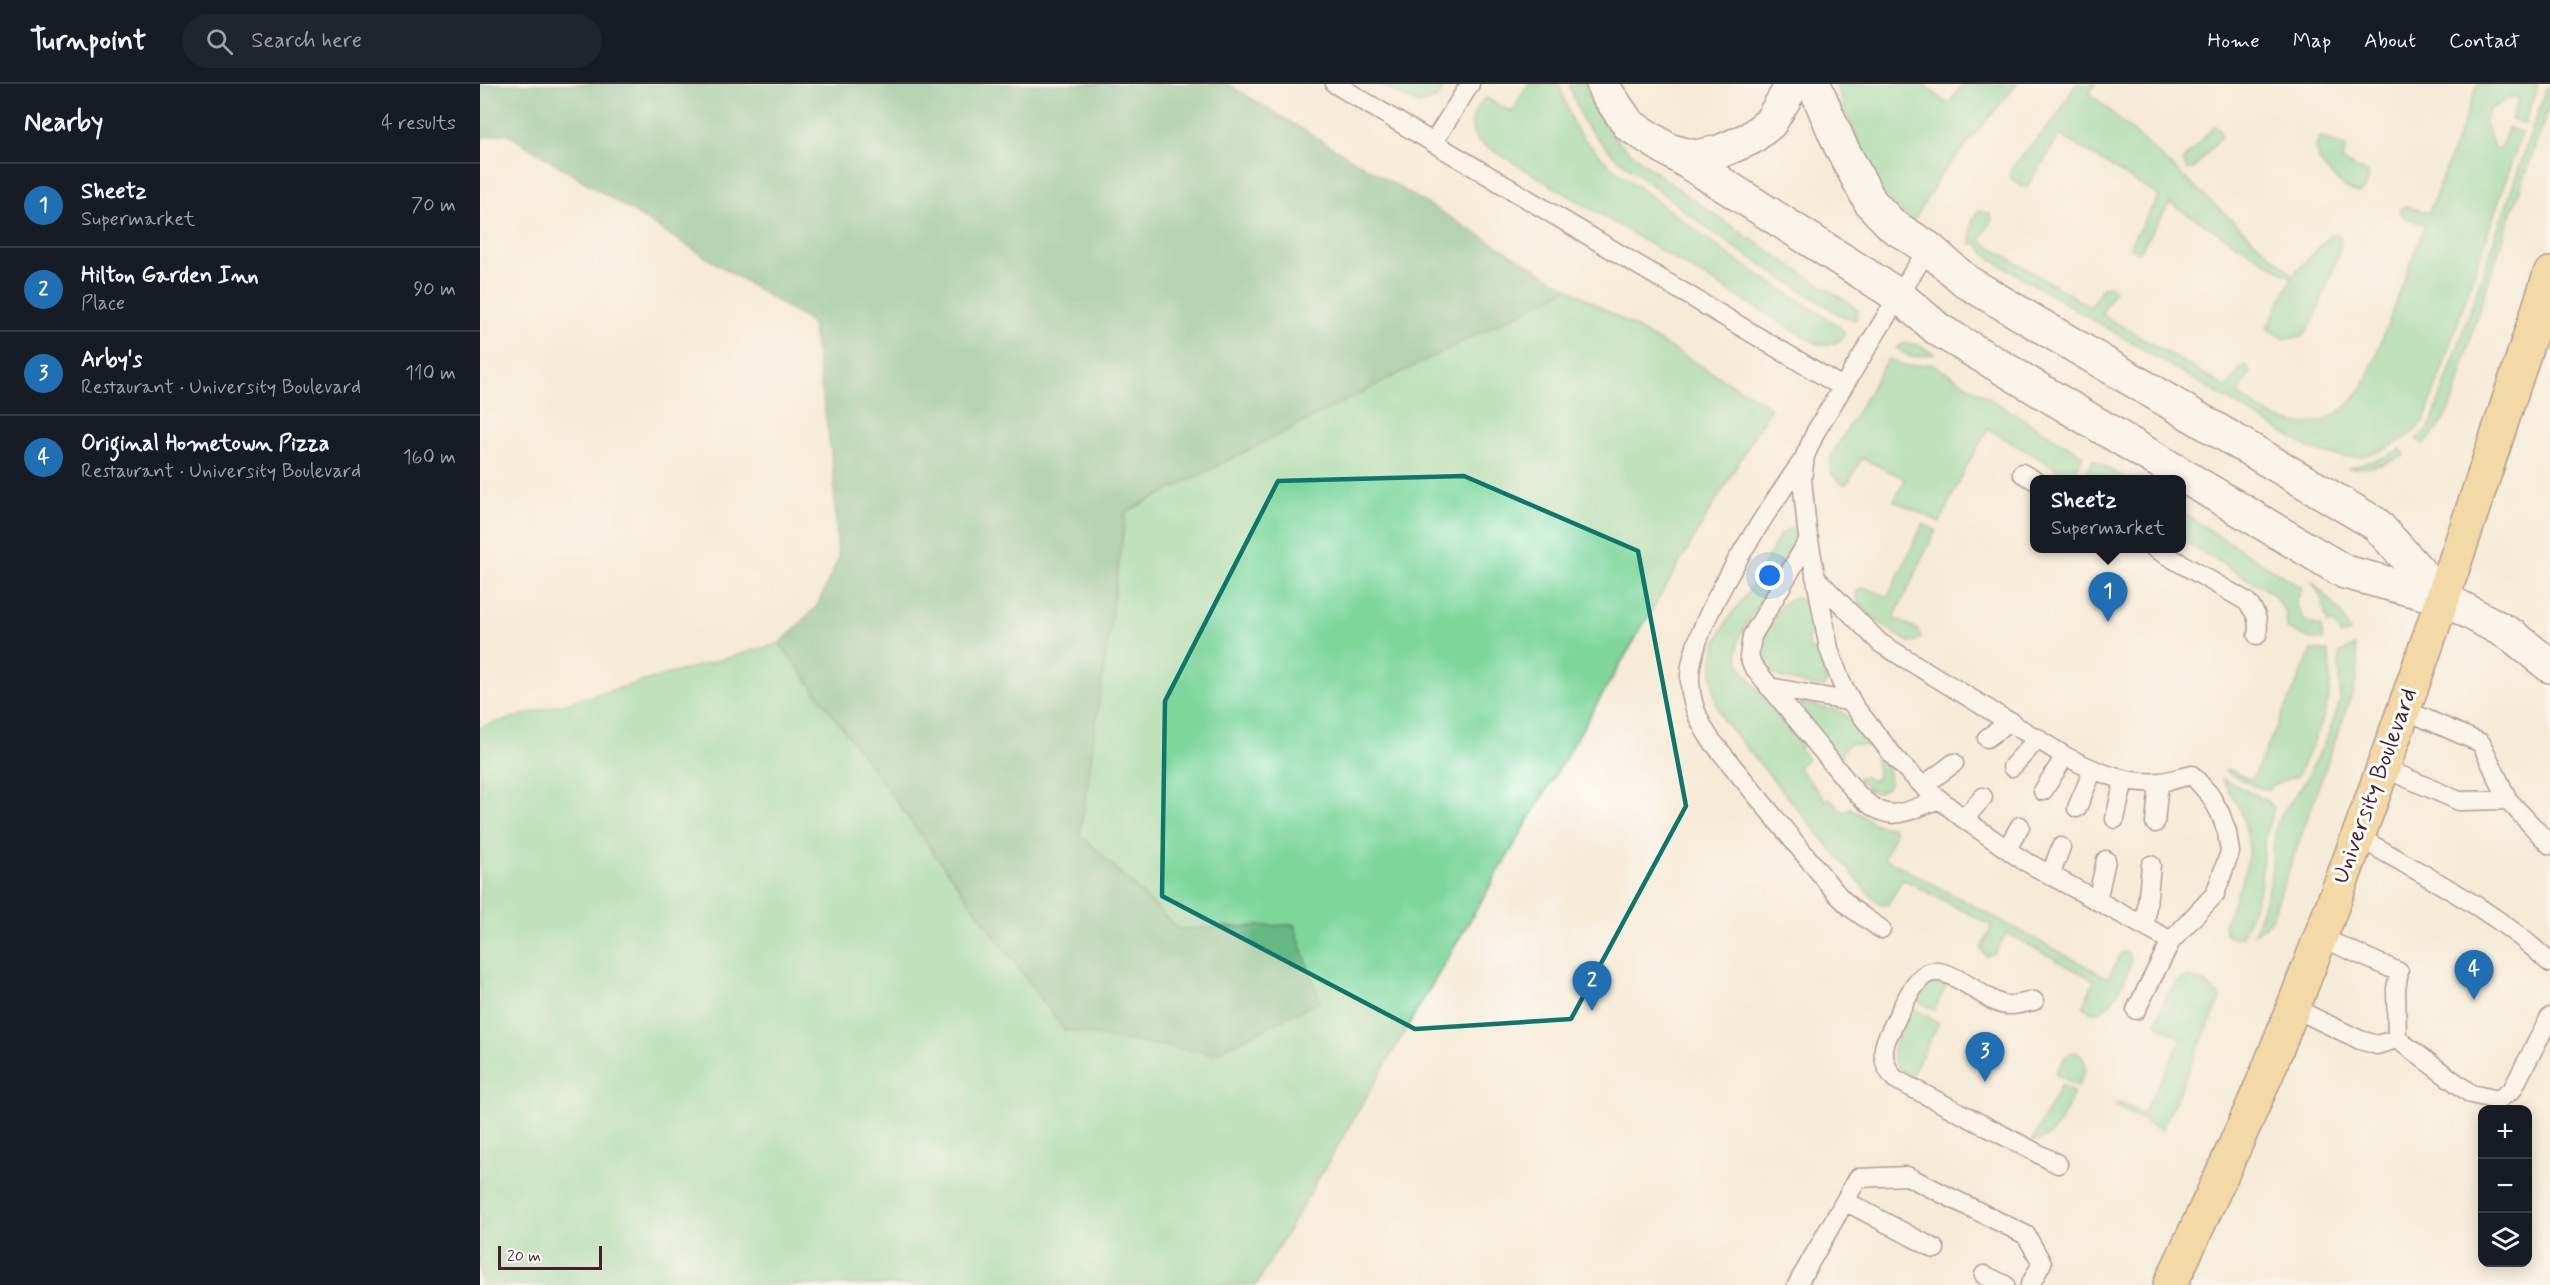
<!DOCTYPE html>
<html lang="en">
<head>
<meta charset="utf-8">
<style>
  :root { --surface:#171b24; --page:#20242c; --text:#f1f3f6; --muted:#9ea1a6; --line:#363941; --accent:#1f6fb2 }
  body { margin:0; font-family:Mynerve,sans-serif; background:var(--page); color:var(--text) }
  .controls { position:absolute; right:18px; bottom:18px; display:grid; overflow:hidden; border-radius:12px; box-shadow:0 3px 15px #0003 }
  .controls button { width:54px; height:54px; display:grid; place-items:center; padding:0; border:0; border-bottom:2px solid var(--line); background:var(--surface); color:var(--text); font:30px sans-serif }
  .scale { position:absolute; left:18px; bottom:15px; width:104px; box-sizing:border-box; padding-left:6px; border:3px solid #4a1f2b; border-top:0; font-size:16px; line-height:21px; white-space:nowrap; color:#4a1f2b; -webkit-text-stroke:4px #fff; paint-order:stroke }
  .you { position:absolute; left:1290px; top:492px; width:21px; height:21px; margin:-15px; border:4px solid #fff; border-radius:50%; background:#1a73e8; box-shadow:0 0 0 9px #1a73e833 }
  .badge { display:grid; place-items:center; width:39px; height:39px; border-radius:50%; background:var(--accent); color:#fff; font-size:20px; font-weight:700 }
  .pin { position:absolute; translate:-50% -50px; filter:drop-shadow(0 2px 3px #0008) }
  .pin::after { content:''; position:absolute; top:32px; width:21px; height:18px; background:inherit; clip-path:polygon(0 0,100% 0,50% 100%) }
  .popup { position:absolute; left:1550px; top:391px; width:156px; height:78px; box-sizing:border-box; display:grid; place-content:center; border-radius:12px; background:var(--surface); filter:drop-shadow(0 2px 4px #0005); font-size:20px; white-space:nowrap; color:var(--muted) }
  .popup b { font-size:22px; color:var(--text) }
  .popup::after { content:''; position:absolute; left:50%; top:100%; margin-left:-12px; border:12px solid transparent; border-top-color:var(--surface) }
  .list { margin:0; padding:0; list-style:none }
  h2 { display:flex; justify-content:space-between; align-items:center; height:78px; margin:0; padding:0 24px; font-size:26px }
  h2 small { font-size:20px; font-weight:400; color:var(--muted) }
  .list li { display:grid; grid-template-columns:39px 1fr auto; gap:18px; align-items:center; box-sizing:border-box; height:84px; padding:0 24px; border-top:2px solid var(--line) }
  .list b { display:block; font-size:22px; white-space:nowrap }
  .list p { margin:0; font-size:20px; white-space:nowrap; color:var(--muted) }
  .list em { font-size:20px; font-style:normal; color:var(--muted) }
  .icon { flex:none; width:33px; height:33px; fill:none; stroke:currentColor; stroke-width:2; stroke-linecap:round; stroke-linejoin:round }
  .map { position:relative; flex:none; width:2070px; height:1201px; overflow:hidden }
  header { display:flex; align-items:center; gap:36px; box-sizing:border-box; height:84px; padding:0 30px; background:var(--surface); border-bottom:2px solid var(--line) }
  header strong { font-size:28px }
  nav { display:flex; gap:33px; margin-inline-start:auto; font-size:21px }
  .search { width:420px; height:54px; background:var(--page); display:flex; align-items:center; gap:15px; box-sizing:border-box; padding:0 21px; border-radius:33px; color:var(--muted); font-size:22px }
  main { display:flex }
  aside { flex:1; background:var(--surface) }
  .map>svg:first-child { display:block }
  .green { fill:#7ed69b; stroke:#647a63; stroke-width:1.5 }
  .forest { fill:#66b783; stroke:#586b57; stroke-width:1.5 }
  .lines { fill:none; stroke-linecap:round; stroke-linejoin:round }
  .lane-casing { stroke:#643e45; stroke-width:21 }
  .street-casing { stroke:#643e45; stroke-width:36 }
  .primary-casing { stroke:#643e45; stroke-width:36 }
  .lane { stroke:#fff; stroke-width:18 }
  .street { stroke:#fff; stroke-width:33 }
  .primary { stroke:#f0c369; stroke-width:33 }
  .marked { fill:none; stroke:#0f766e; stroke-width:4.5; stroke-linejoin:round }
  .labels { text-anchor:middle; dominant-baseline:central; stroke-width:6; stroke-linejoin:round; paint-order:stroke }
  .street-label { font-size:24px; fill:#4a1f2b; stroke:#fff }
</style>
</head>
<body>
<header>
<strong>Turnpoint</strong>
<div class="search"><svg class="icon" aria-label="search" viewBox="0 0 24 24"><circle cx="10" cy="10" r="6"/><path d="M15 15l6 6"/></svg>Search here</div>
<nav><a>Home</a><a>Map</a><a>About</a><a>Contact</a></nav>
</header>
<main>
<aside>
<h2>Nearby<small>4 results</small></h2>
<ul class="list">
<li><span class="badge">1</span><div><b>Sheetz</b><p>Supermarket</p></div><em>70 m</em></li>
<li><span class="badge">2</span><div><b>Hilton Garden Inn</b><p>Place</p></div><em>90 m</em></li>
<li><span class="badge">3</span><div><b>Arby's</b><p>Restaurant · University Boulevard</p></div><em>110 m</em></li>
<li><span class="badge">4</span><div><b>Original Hometown Pizza</b><p>Restaurant · University Boulevard</p></div><em>160 m</em></li>
</ul>
</aside>
<div class="map">
<svg width="2070" height="1201" viewBox="0 0 2070 1201">
  <rect width="100%" height="100%" fill="#fff"/>
  <filter id="ink" filterUnits="userSpaceOnUse"><feTurbulence type="fractalNoise" baseFrequency=".0167" numOctaves="2"/><feDisplacementMap in="SourceGraphic" scale="12" xChannelSelector="R" yChannelSelector="G"/><feConvolveMatrix kernelMatrix="1 2 1 2 8 2 1 2 1" color-interpolation-filters="sRGB"/></filter>
  <filter id="wash" filterUnits="userSpaceOnUse"><feTurbulence type="fractalNoise" baseFrequency=".008" numOctaves="4" result="noise"/><feDisplacementMap in="SourceGraphic" scale="24" xChannelSelector="R" yChannelSelector="G"/><feGaussianBlur stdDeviation="1.35" result="paint"/><feColorMatrix in="noise" values="0 0 0 0 0 0 0 0 0 0 0 0 0 0 0 0 0 1.4 0 .05"/><feComposite in="paint" operator="in"/></filter>
  <g filter="url(#wash)">
    <rect width="100%" height="100%" fill="#f5ebd7"/>
    <path class="green" d="M900,0h66l-9,14 -19,6z
      M1048,0h31l13,38 10,15 27,28 125,94 105,67 6,8c-8,12 -20,14 -33,7l-333,-199c-13,-14 -6,-33 7,-44l26,14z
      M1089,0h16c5,18 12,34 25,48 22,25 52,45 78,64 54,38 109,74 165,110l5,5 -3,9 -13,-4 -122,-78 -107,-83 -30,-33z
      M1355,0h89l19,17 7,2 13,-19h54l-78,93 -23,40 -5,5 -37,-37z
      M1595,0h21l-7,8 204,183 38,-40 7,1 3,6 -2,11 -25,66 -11,17 -18,3 -18,-11 25,-50 -122,-75 -28,45 -5,4 -7,-4 2,-7 27,-45 -99,-61 -33,52 -6,-1 -11,-9 1,-9 46,-51z
      M1998,0h60l-13,40 -14,-5 8,-20 -7,-3 -23,14 -5,11 10,26 7,2 7,-21 14,4 -96,284c-11,23 -53,42 -78,41 -13,0 -25,-4 -37,-8l-315,-187 -9,-6 -10,-13 -6,1 1,-23 6,-10 12,2 2,6 -12,22 110,66 13,-20 8,-1 3,6 -13,22 126,74 13,-20 7,-2 3,7 -12,22c16,10 36,25 55,28 34,6 61,-18 75,-46l57,-152 -23,-9 -2,-7 5,-3 24,7z
      M2067,2l3,17c-25,71 -49,141 -73,212 -14,42 -18,100 -54,129l-7,-5 12,-9 5,-11z
      M1734,42l6,4 1,7 -28,32h-6l-4,-9z
      M1840,53l26,10 -4,14 26,12c2,8 -3,16 -9,20 -17,-3 -41,-28 -44,-45z
      M1088,204l203,119 -515,878h-776v-558l300,-84 94,126 339,285 106,-53 -25,-76 -116,4 -98,-94 46,-323z
      M1424,259l14,2 17,9 -24,3 -15,-9z
      M1408,275l19,7 25,-2 151,91 -10,23 -85,-49 -21,36 -27,57 -46,-21 11,-22 -43,-21 -14,25 -5,1c-13,-8 -16,-17 -10,-31z
      M1921,365l4,6c-19,10 -37,14 -57,13l38,-11z
      M1613,376l33,19h-42z
      M1702,429l120,75 -6,15 8,18 16,5 4,14 -13,-1 -24,-10 -1,-17 -14,-19 -90,-53z
      M1443,440l13,6 -42,88 24,12 3,8 -9,5c-17,-8 -51,-30 -56,-49l3,-5 5,-2 24,10z
      M1309,445l6,3 1,8 -57,97 -2,17 4,14 61,78 -3,2 9,11 -10,8 28,34 4,-2 14,13 6,-4 25,16 18,4 2,5 -11,25 224,120 13,-25 6,-1 4,7c-2,17 -26,71 -48,47l11,-26 -88,-47 -11,20 -9,3 -5,-7 11,-23 -89,-47 -15,25 -7,1 -6,-4 -152,-181c-15,-31 -15,-69 4,-99 6,-10 15,-20 22,-30 11,-19 21,-38 32,-57z
      M1831,496l30,33 9,19 -9,3 -7,-12 -6,1 -8,-29z
      M1317,514l10,7 8,30 -8,3 4,13 8,-2 8,32 -3,6c-36,-5 -83,-13 -55,-61 5,-9 10,-19 18,-26z
      M1875,562l3,19 -2,17 -84,235 -6,9 -12,8 16,-49 5,-53 4,-14 27,-38 24,-49 10,-30 -1,-48z
      M1832,566l16,1c10,47 -11,85 -31,125l-24,9 -4,5 -17,-5 -27,-14 4,-1 23,10z
      M1322,619l38,8 7,5 24,31 -21,-4 -7,7 -2,9 -42,-52z
      M1396,669c10,11 18,20 11,35l-11,5 -7,-3 -12,-12 9,-1 6,4 5,-3 1,-7 -4,-14z
      M1742,695l44,21 8,8 -9,28 -5,52 -18,49h-13l-3,-4 -2,-8 21,-52 4,-25 -2,-15 -7,-24z
      M1709,893l14,5 18,15 -59,133 -48,-25 6,-2 23,11 39,-75 -24,-14 -2,-4c7,-14 15,-43 33,-44z
      M1453,896l14,4 -13,26 -17,-9 8,-15z
      M1433,924l26,15 -29,55c-33,-22 -11,-42 3,-70z
      M1591,968l8,1c11,11 5,21 -1,33l-23,-12 10,-17z
      M1581,1001l13,8c-9,18 -17,48 -42,48z"/>
    <path class="forest" d="M0,0h747l341,204 -442,224 -46,322 98,95 116,-4 26,76 -107,53 -149,-24 -284,-387 37,-37 21,-47 -5,-92 -21,-144 -306,-190 -26,5z"/>
  </g>
  <g filter="url(#ink)">
    <g class="lines">
      <defs>
        <path id="lane" d="M855,0l507,303
          M953,59l37,-59
          M1448,164l-112,183 -11,25 -3,23 5,51 22,119 12,33 13,24 42,53 27,27 41,33 57,40 150,82
          M1323,376c-33,46 -111,161 -113,215 -1,24 8,46 21,65l126,154 14,14 30,21
          M1542,389l12,7
          M1329,455l-57,97 -3,21 4,9 101,124c33,36 46,24 85,9
          M1674,464l92,53c9,10 14,19 11,34
          M1335,493l65,66 185,113c29,15 61,29 95,26 10,-1 22,-5 32,-7l18,20 10,18 7,19 3,20 -15,42 -44,47 -35,69
          M1289,603l83,15
          M1923,625l78,34 27,57 42,45
          M1507,654l24,-17
          M1532,683l26,-29
          M1902,683l77,34 49,-1
          M1443,702l31,-23
          M1563,707l22,-35
          M1597,724l16,-38
          M1484,735l19,-22
          M1635,735l9,-40
          M1675,739l4,-41
          M1877,752c65,39 138,73 193,127
          M1527,765l13,-23
          M1570,792l11,-29
          M1617,817l9,-41
          M1665,842l6,-61
          M1840,853l79,35 -3,17 1,50 74,55 27,6 14,-10 38,-73
          M1554,917c-8,1 -18,5 -27,4 -23,-1 -63,-50 -86,-27 -14,15 -23,38 -32,56 -9,17 -6,32 6,45l163,85
          M1812,923l68,33 17,5 20,-6
          M1365,1117l90,48
          M1504,1191l21,10
          M1317,1201l61,-107 49,-2 119,59 16,28 -12,22"/>
        <path id="street" d="M1123,0l2,6 24,35 270,171 40,34 406,242 98,26 70,38 37,30
          M1334,0l26,61 31,58 22,23 35,22 39,34 409,242 67,74
          M1191,67l24,6 24,-5 32,-14 19,-15 23,-39"/>
        <path id="primary" d="M1690,1201c33,-70 67,-141 97,-212 106,-262 196,-530 283,-799"/>
      </defs>
      <use href="#lane" class="lane-casing"/>
      <use href="#street" class="street-casing"/>
      <use href="#primary" class="primary-casing"/>
      <use href="#lane" class="lane"/>
      <use href="#street" class="street"/>
      <use href="#primary" class="primary"/>
    </g>
  </g>
  <path d="M0 0H2070V1201H0ZM984,392l174,75 48,255 -115,213 -156,10 -253,-133 3,-195 113,-220z" fill="#f5ebd7" fill-opacity=".55" fill-rule="evenodd"/>
  <path class="marked" d="M984,392l174,75 48,255 -115,213 -156,10 -253,-133 3,-195 113,-220z"/>
  <g class="labels">
    <g class="street-label">
      <text transform="translate(1895 702) rotate(-70)">University Boulevard</text>
    </g>
  </g>
</svg>
<div class="controls">
<button>+</button>
<button>−</button>
<button><svg class="icon" aria-label="layers" viewBox="0 0 24 24"><path d="M12 4l9 5-9 5-9-5zM3 14l9 5 9-5"/></svg></button>
</div>
<div class="scale">20 m</div>
<div class="you"></div>
<div class="pin badge" style="left:1628px;top:538px">1</div>
<div class="popup"><b>Sheetz</b>Supermarket</div>
<div class="pin badge" style="left:1112px;top:927px">2</div>
<div class="pin badge" style="left:1505px;top:998px">3</div>
<div class="pin badge" style="left:1994px;top:916px">4</div>
</div>
</main>
</body>
</html>
